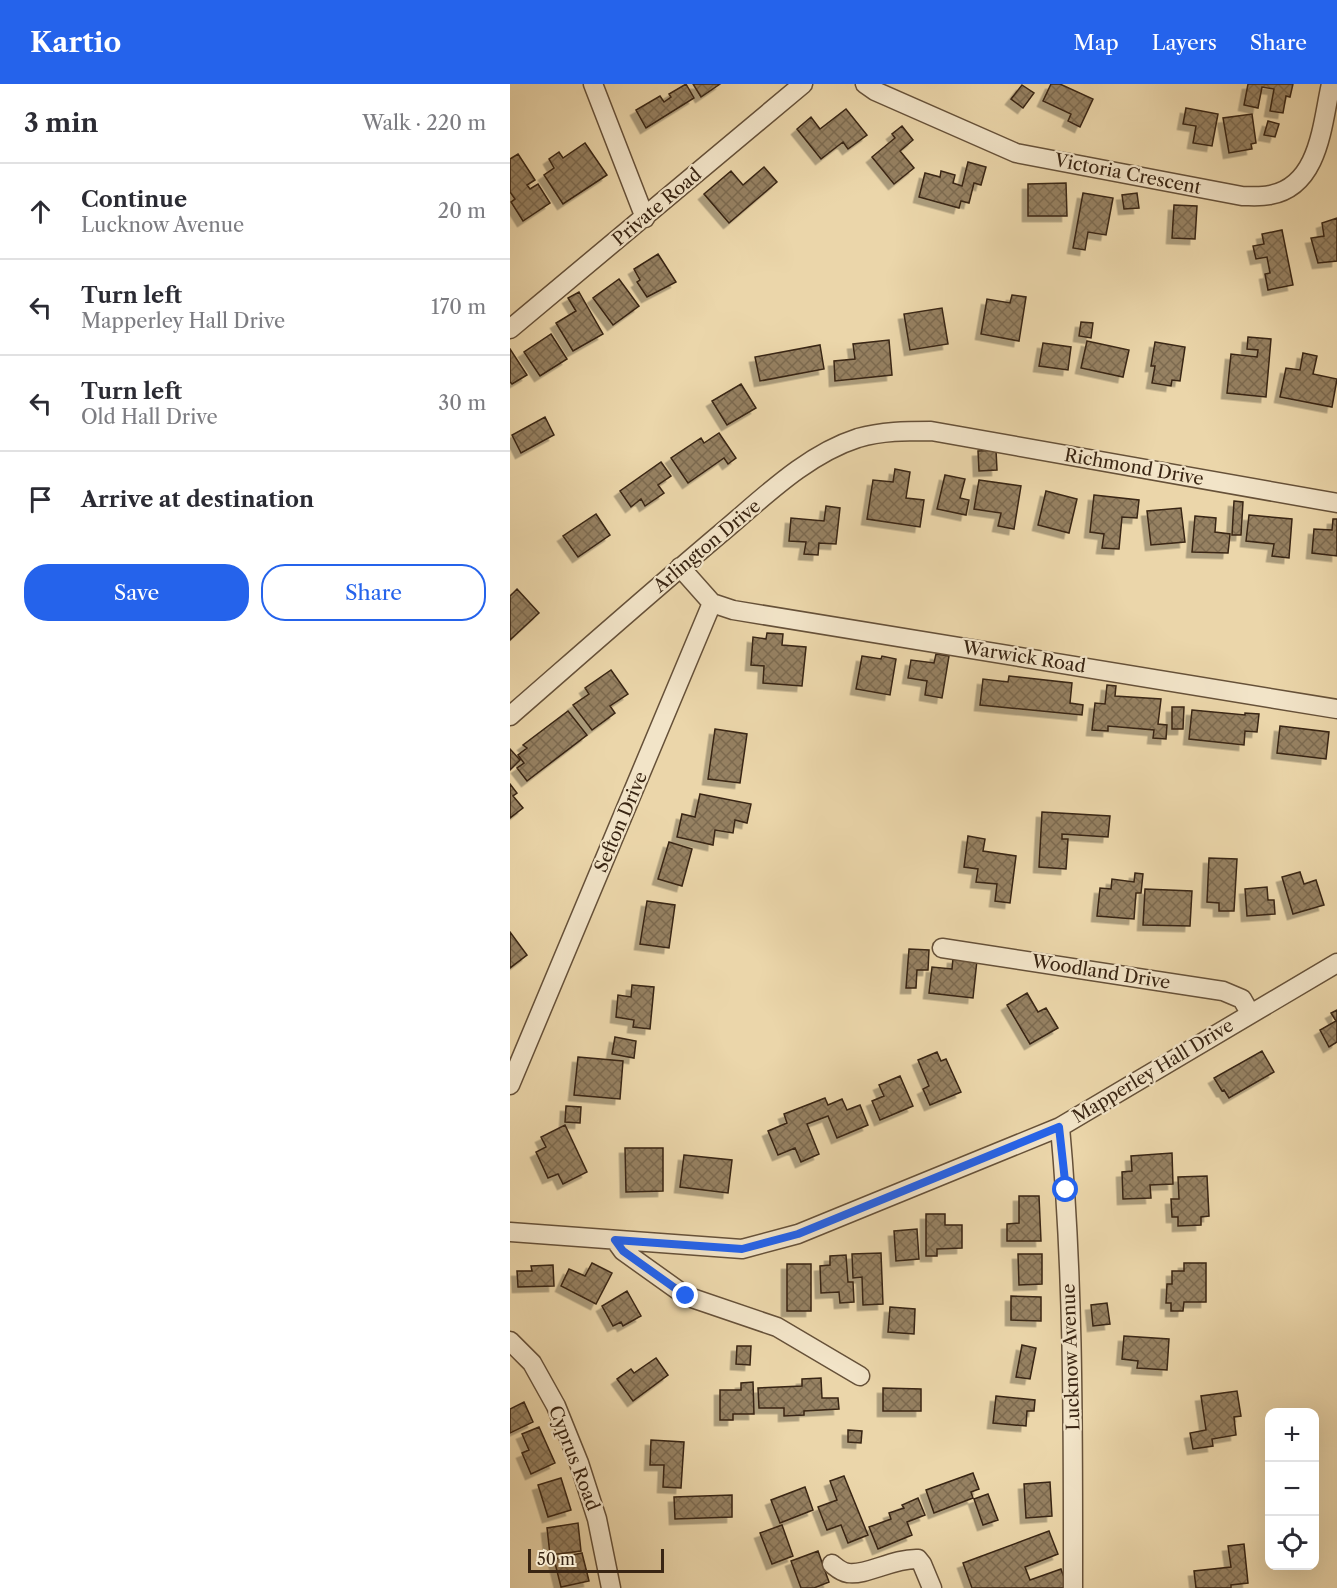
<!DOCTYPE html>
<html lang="en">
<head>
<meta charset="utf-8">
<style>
  :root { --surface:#fff; --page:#f2f2f3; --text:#2b2b33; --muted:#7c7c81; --line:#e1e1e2; --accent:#2563eb }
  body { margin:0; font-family:"Libre Caslon Text",serif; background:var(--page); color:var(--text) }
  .controls { position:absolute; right:18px; bottom:18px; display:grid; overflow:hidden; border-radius:12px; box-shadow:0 6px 24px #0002 }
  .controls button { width:54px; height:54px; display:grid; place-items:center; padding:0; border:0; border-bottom:2px solid var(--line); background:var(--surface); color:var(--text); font:30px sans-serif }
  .scale { position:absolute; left:18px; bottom:15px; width:136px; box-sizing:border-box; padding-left:6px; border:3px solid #392513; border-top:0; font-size:16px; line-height:21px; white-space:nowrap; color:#392513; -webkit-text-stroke:4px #f2e4c8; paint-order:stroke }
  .stop { position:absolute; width:18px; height:18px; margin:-14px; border:4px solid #2563eb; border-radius:50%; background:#fff }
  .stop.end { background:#2563eb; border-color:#fff; box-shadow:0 2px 6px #0008 }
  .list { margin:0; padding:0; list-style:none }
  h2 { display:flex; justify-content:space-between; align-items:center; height:78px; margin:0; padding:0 24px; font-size:26px }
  h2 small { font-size:20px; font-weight:400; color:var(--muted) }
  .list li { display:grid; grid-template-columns:39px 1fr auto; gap:18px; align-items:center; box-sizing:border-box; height:96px; padding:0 24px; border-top:2px solid var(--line) }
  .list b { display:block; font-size:22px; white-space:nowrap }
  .list p { margin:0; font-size:20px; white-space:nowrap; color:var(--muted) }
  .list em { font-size:20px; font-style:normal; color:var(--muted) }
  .actions { display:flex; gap:12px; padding:18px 24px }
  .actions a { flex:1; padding:14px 0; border:2px solid var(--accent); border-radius:24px; text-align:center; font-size:21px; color:var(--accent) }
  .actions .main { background:var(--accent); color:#fff }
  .icon { flex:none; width:33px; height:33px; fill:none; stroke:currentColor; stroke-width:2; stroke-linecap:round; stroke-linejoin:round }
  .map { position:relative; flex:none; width:827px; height:1504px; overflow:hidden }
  header { display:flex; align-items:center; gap:36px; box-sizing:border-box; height:84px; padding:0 30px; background:var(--accent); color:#fff }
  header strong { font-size:28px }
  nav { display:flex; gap:33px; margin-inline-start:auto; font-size:21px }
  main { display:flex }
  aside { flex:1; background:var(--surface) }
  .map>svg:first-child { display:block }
  .building { fill:url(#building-cross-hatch); stroke:#392513; stroke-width:1.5; filter:url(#shadow) }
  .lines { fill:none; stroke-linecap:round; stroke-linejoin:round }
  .minor-casing { stroke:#665139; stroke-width:21 }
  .minor { stroke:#f2e4c8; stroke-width:18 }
  .route { stroke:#2563eb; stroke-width:8 }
  .labels { text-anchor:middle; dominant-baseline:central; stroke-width:4.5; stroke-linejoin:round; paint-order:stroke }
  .street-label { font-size:18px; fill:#392513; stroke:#f2e4c8 }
</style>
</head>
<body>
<header>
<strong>Kartio</strong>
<nav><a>Map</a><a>Layers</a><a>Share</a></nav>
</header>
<main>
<aside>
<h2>3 min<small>Walk · 220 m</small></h2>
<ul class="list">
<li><svg class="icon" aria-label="ahead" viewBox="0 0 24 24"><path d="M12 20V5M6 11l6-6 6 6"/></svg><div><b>Continue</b><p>Lucknow Avenue</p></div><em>20 m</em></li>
<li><svg class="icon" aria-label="left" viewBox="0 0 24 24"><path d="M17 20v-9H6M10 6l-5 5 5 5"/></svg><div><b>Turn left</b><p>Mapperley Hall Drive</p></div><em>170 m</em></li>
<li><svg class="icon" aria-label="left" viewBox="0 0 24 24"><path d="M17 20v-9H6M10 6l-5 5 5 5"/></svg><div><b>Turn left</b><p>Old Hall Drive</p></div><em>30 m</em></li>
<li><svg class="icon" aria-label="arrive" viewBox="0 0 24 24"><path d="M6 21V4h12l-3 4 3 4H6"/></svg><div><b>Arrive at destination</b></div></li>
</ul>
<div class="actions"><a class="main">Save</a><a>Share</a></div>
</aside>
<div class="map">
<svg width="827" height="1504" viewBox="0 0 827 1504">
  <defs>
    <pattern id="building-cross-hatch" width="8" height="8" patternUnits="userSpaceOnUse" patternTransform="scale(1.5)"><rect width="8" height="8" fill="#968162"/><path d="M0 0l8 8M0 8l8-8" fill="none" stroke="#7b6950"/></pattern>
    <filter id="shadow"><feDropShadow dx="-5.5" dy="5.5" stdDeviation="0" flood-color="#0004"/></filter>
  </defs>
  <rect width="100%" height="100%" fill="#ebd6aa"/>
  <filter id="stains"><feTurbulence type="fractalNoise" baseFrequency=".00333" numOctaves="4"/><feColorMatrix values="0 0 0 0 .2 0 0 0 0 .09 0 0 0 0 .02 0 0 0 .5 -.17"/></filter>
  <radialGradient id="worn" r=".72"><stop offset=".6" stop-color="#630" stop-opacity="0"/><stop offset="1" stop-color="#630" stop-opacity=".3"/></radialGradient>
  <path class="building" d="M176,0l8,14 -48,30 -10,-18 24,-14 4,6 7,-5 -2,-3z
    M183,0h27l-19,13z
    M541,0h9l33,15 -13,28 -12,-6 3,-7 -28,-13z
    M738,0h45l-3,13 -4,-1 -3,17 -13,-2 4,-22 -12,-2 -4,21 -14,-3z
    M512,1l12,8 -11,15 -12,-9z
    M676,24l32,6 -6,32 -19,-3 3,-17 -13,-2z
    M336,25l21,26 -19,14 -5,-7 -22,17 -24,-30 14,-12 9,12z
    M742,30l4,29 -5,1 1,5 -23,4 -6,-35z
    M758,37l11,3 -4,13 -11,-2z
    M392,42l11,14 -13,11 14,17 -20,16 -22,-27 23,-19 -3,-4z
    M75,59l22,32 -44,29 -19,-29 10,-7 -5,-9 10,-7 4,6z
    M8,70l17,26 -8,5 3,4 8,-5 12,19 -27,18 -12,-19 4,-3 -5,-7v-33z
    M458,78l18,5 -5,18 -7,-2 -5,20 -8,-2 -2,7 -40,-11 6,-24 15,4 1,-6 14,4 -2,8 9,3z
    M254,83l13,15 -48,41 -25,-29 27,-23 12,14z
    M556,99l1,33h-39v-32z
    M573,109l30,5 -7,37 -18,-3 -3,18 -12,-2z
    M627,109l2,15 -15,1 -2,-14z
    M664,121l23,1 -2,33 -23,-1z
    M827,134v43l-19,2 -7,-25 13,-2 -2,-13z
    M772,146l11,55 -25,5 -3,-16 5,-1 -3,-16 -11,2 -3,-13 11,-2 -2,-10z
    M148,170l18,28 -29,15 -10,-15 3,-2 -6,-11z
    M109,195l20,27 -26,19 -20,-27z
    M69,208l24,42 -30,17 -17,-28 20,-12 -8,-13z
    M502,211l14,2 -7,44 -38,-7 6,-35 23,4z
    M432,224l6,36 -38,6 -6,-36z
    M571,238l12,1 -2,15 -12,-2z
    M41,250l16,25 -27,17 -16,-24z
    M738,253l23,2 -5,58 -39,-4 4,-39 26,3 1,-7 -11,-1z
    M379,256l3,35 -57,6 -1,-20 21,-2 -2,-15z
    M577,257l42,9 -6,27 -42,-9z
    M645,258l30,5 -5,34 -8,-1 -1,6 -19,-3 3,-17h-4z
    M533,259l28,4 -3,23 -29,-4z
    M310,261l4,24 -64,12 -5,-24z
    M0,265l17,26 -15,9 -2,-2z
    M793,269l14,3 -4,18 24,5 -5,28 -52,-10 6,-29 14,2z
    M231,300l15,24 -29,17 -15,-24z
    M35,333l9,18 -33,18 -9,-18z
    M209,349l17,25 -8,6 -4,-6 -36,25 -17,-25 30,-20 3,5z
    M486,366l1,20 -18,1 -1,-20z
    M151,378l10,14 -13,9 6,8 -19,13 -4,-7 -10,8 -11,-16z
    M385,385l15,3 -4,26 18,2 -4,27 -53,-8 6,-39 20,2z
    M435,391l20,4 -5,19 9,2 -3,15 -29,-6z
    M469,396l42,6 -7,43 -16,-3 3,-13 -27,-4z
    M536,407l31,8 -8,34 -31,-8z
    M584,411l45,5 -2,18 -15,-1 -3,32 -17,-1 2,-14 -14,-2z
    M724,417l9,1 -2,33h-9z
    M316,422l14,2 -4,36 -17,-1 -1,12 -14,-1 2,-12 -17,-1 2,-23 33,3z
    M671,424l4,34 -34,3 -4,-34z
    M86,430l14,21 -32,22 -15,-21z
    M739,431l43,4 -3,39 -17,-2 2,-12 -28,-3z
    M685,432l21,2 -1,14 15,2 -2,19 -36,-1z
    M823,435h4v37l-25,-3 2,-24 18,1z
    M7,505l22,24 -29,27v-44z
    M257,549l16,1 -1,11 24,2 -4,39 -39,-3 1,-17 -13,-1 2,-28 13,2z
    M426,570l13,2 -7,42 -17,-3 2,-14 -19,-3 3,-18 23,3z
    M352,572l19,3 1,-3 14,3 -6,36 -34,-6z
    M101,586l17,24 -18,12 5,7 -23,17 -19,-25 16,-11 -4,-6z
    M499,592l63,7 -2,20 13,2 -1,10 -102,-10 3,-26 25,3z
    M597,601l9,1 -1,10 46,3 -3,25 9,1 -1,14 -13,-1 1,-8 -46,-4v5l-16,-1 3,-27 10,1z
    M662,623h12l-1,22h-11z
    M682,626l53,5v-2l14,1 -2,18 -12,-1 -1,14 -55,-6z
    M58,627l19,24 -60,46 -10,-13 7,-5 -6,-8 9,-7 -4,-3z
    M770,642l49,6 -3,27 -49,-6z
    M205,645l32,5 -7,49 -32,-4z
    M0,665l10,11 -10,10z
    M0,700l7,9 -4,3 10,12 -13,10z
    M190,710l51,10 -4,19 -12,-3 -2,13 -18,-3 -2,15 -36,-8 5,-23 13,3z
    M532,728l68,4 -2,21 -46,-3v5h6l-2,30 -27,-2z
    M458,752l17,3 -2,12 33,5 -6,47 -15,-2 2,-17 -21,-2 2,-13 -14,-2z
    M159,758l23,7 -10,37 -24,-7z
    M699,774l28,1 -3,52h-15v-8l-12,-1z
    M790,788l4,12 12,-4 8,25 -31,9 -11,-37z
    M625,789l8,1 -2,19h-5l-2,26 -37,-3 3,-28 11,1 1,-10 22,3z
    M757,803l1,13h6l1,14 -28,2 -2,-27z
    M635,805l47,2 -2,35 -47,-1z
    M137,817l28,4 -6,43 -29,-4z
    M0,848l17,23 -17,13z
    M399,865l20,1 -1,20h-11l-1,18h-10z
    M443,874l24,2 -4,38 -44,-5 3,-26 20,2z
    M122,901l22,2 -4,42 -17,-2 1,-7 -18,-3 2,-22 13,2z
    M517,909l11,19 8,-4 12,20 -28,16 -23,-39z
    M827,926v32l-8,5 -9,-17 16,-9 -5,-8z
    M105,953l21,4 -2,17 -22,-4z
    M752,967l12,21 -45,26 -5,-8 -2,1 -8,-13z
    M427,968l4,9 5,-2 15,33 -31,13 -7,-16 6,-3 -11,-26z
    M68,973l45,4 -3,38 -46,-4z
    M390,992l13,30 -33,14 -8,-19 12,-5 -5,-11z
    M315,1014l3,7 14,-6 5,11 13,-5 8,20 -31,13 -9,-22 -21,8 12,30 -18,8 -6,-14 -17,7 -10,-24 19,-8 -3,-9z
    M56,1022l15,1 -1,16 -15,-1z
    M55,1041l22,47 -24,12 -5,-10 -10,4 -12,-26 10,-5 -5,-10z
    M115,1064h38v43l-37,1z
    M662,1069l1,31 -23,1 1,13 -28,1 -1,-27 10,-1 -1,-15z
    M174,1071l48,5 -4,33 -48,-6z
    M697,1092l2,40 -8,1v8l-23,1v-9h-6l-1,-18h8l-1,-22z
    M509,1112h20l2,45h-34v-17l12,-1z
    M416,1130h19v11h17v23l-25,1v7h-11z
    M407,1145l2,30 -23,2 -2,-30z
    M371,1169l2,51 -20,1 -1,-28 -9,1 -1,-24z
    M508,1170h24v30l-23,1z
    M336,1171l2,27h5l1,20 -14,1 -1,-11 -18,1 -1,-27 10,-1v-9z
    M82,1179l20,10 -16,31 -35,-18 8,-17 16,7z
    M674,1179h22v39h-22l-1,9h-12v-8h-5l1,-19h5v-13h12z
    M277,1180h24v47h-24z
    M43,1181l1,21 -36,1 -1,-16h15l-1,-5z
    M117,1207l14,25 -18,10 -2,-4 -8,4 -11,-20z
    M501,1212l30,1v24l-30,-1z
    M597,1219l3,21 -17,2 -2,-21z
    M380,1223l25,2 -1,25 -26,-2z
    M614,1252l45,3 -2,31 -30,-2 1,-7 -16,-2z
    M512,1261l14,3 -6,31 -14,-2z
    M227,1262h14l-1,19 -14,-1z
    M146,1274l12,17 -35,26 -16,-22 14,-10 3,4z
    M311,1294l1,20h16l1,11 -35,2v4l-20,1v-8h-25l-1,-20 44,-2v-7z
    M243,1298l1,32h-21v6h-13v-30h21v-7z
    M373,1304l38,1v22h-38z
    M727,1307l4,25 -7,1 2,18 -24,4 1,7 -20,3 -3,-16 16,-3 -5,-34z
    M486,1312l39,4 -1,11h-7l-1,15 -33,-3z
    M14,1318l9,20 -23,11v-24z
    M29,1343l16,36 -24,11 -9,-21 7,-3 -7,-16z
    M338,1346l14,1 -1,12 -13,-1z
    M141,1356l33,2 -3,46 -18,-1 1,-22h-14z
    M463,1389l6,16 -8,3 2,6 -39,15 -8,-23z
    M334,1392l24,59 -20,8 -7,-18 -14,5 -9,-23 19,-7 -7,-19z
    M51,1394l10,32 -23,7 -10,-32z
    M540,1398l2,34 -26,2 -2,-34z
    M295,1403l8,23 -33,13 -9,-23z
    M478,1410l10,26 -15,5 -9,-26z
    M222,1411v22l-57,2 -1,-22z
    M408,1414l7,17 -18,7 5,13 -34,14 -9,-22 22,-8 -2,-6 15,-5 -2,-3z
    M68,1439l3,28 -31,4 -3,-27z
    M272,1441l11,31 -21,8 -12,-31z
    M539,1447l9,23 -33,13 5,13 31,-11 6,17 -5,2h-90l-9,-25z
    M734,1460l4,39 -17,2v3h-35l-2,-17 37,-4 -3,-21z
    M308,1467l11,31 -15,6h-13l-10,-27z
    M72,1469l7,28 -28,6 -7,-28z"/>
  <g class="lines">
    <defs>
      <path id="minor" d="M83,0l52,134
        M355,0l10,7 141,62 226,43c9,0 19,1 28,-1 50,-9 52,-72 61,-111
        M0,245l293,-245
        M202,519l21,7 604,99
        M0,632c70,-61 139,-122 210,-182 42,-35 85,-79 138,-96 24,-7 48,-7 73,-7l406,72
        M432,864l281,43 19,8 8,14
        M0,1001l202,-482 -32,-36
        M550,1043c14,153 13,307 13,461
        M0,1148l232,17 56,-15 262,-107 277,-164
        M105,1156l8,11 63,45 91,31 83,49
        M0,1257l22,22 24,43 23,57 18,56 14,69
        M322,1480c5,4 9,8 16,9 18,3 45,-15 70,-14l4,5 10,24"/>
    </defs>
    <use href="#minor" class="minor-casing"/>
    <use href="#minor" class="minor"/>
  </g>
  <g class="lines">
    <path class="route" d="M176,1212l-63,-45 -8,-11 127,9 56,-15 261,-107 7,63"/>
  </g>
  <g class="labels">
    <g class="street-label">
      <text transform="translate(618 90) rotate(11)">Victoria Crescent</text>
      <text transform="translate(147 123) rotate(-40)">Private Road</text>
      <text transform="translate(624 383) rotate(10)">Richmond Drive</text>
      <text transform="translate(197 462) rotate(-40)">Arlington Drive</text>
      <text transform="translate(514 573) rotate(9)">Warwick Road</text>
      <text transform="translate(111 738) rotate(-67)">Sefton Drive</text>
      <text transform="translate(591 888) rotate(9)">Woodland Drive</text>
      <text transform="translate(643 987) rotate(-31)">Mapperley Hall Drive</text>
      <text transform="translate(561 1273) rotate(-92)">Lucknow Avenue</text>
      <text transform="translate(64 1374) rotate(69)">Cyprus Road</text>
    </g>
  </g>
  <rect width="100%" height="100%" filter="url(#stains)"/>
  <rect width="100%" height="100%" fill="url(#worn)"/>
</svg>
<div class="controls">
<button>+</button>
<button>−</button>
<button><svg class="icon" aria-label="locate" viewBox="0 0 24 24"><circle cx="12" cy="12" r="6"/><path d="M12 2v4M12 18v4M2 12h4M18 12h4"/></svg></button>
</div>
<div class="scale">50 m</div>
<div class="stop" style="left:556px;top:1106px"></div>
<div class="stop end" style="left:176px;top:1212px"></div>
</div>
</main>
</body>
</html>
